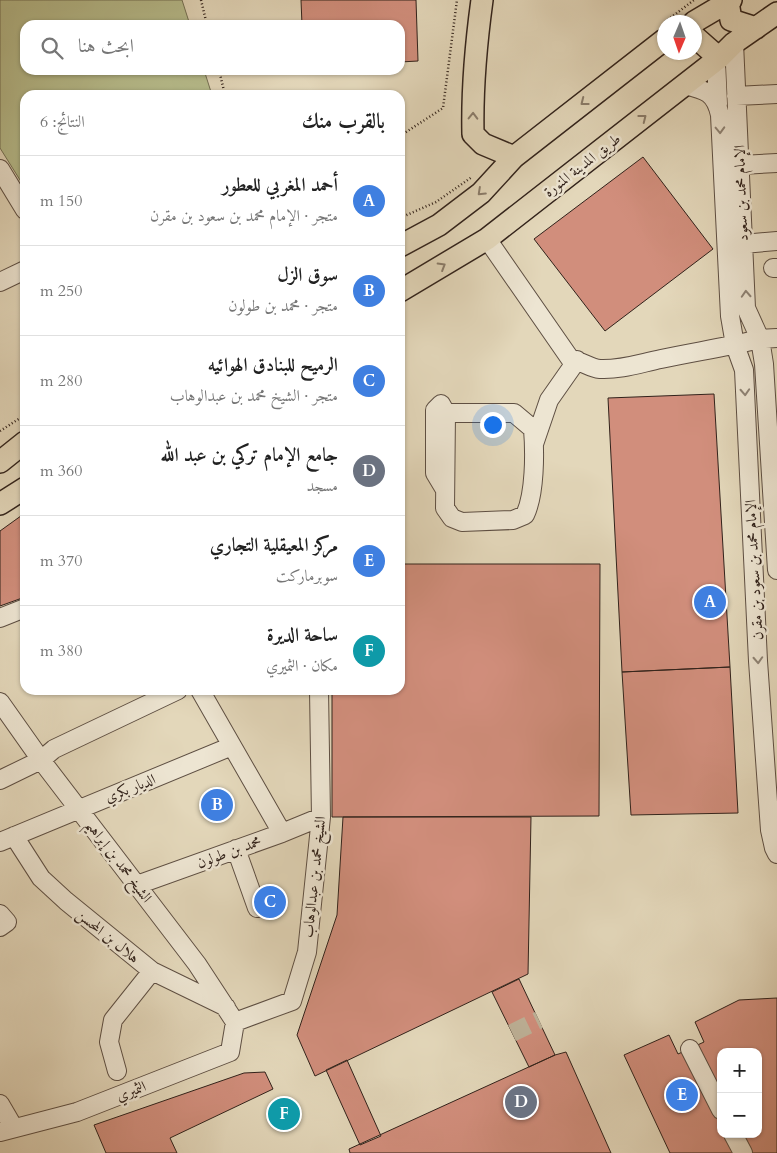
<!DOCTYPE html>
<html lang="ar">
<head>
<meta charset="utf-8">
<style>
  :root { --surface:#fff; --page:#f2f2f2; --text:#222; --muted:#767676; --line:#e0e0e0; --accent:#8f2418 }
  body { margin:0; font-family:Cardo,Amiri,serif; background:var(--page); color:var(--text); direction:rtl }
  .controls { position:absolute; right:15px; bottom:15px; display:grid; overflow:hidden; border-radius:10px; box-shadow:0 1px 4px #0004 }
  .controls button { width:45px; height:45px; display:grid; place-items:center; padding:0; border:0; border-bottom:1px solid var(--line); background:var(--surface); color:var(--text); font:25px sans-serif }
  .compass { position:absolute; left:657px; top:15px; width:45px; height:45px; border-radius:50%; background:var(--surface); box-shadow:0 1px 4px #0004; rotate:182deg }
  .you { position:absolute; left:492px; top:424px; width:18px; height:18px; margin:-12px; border:4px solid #fff; border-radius:50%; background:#1a73e8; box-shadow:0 0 0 8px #1a73e833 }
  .badge { display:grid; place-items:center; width:32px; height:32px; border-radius:50%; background:var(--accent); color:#fff; font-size:16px; font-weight:700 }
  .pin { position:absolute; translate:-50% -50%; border:2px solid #fff; box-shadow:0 1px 5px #0006 }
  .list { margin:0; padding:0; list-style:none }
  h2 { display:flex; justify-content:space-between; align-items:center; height:65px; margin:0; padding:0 20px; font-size:21px }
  h2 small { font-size:16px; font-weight:400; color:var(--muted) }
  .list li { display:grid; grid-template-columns:32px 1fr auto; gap:15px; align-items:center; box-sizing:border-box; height:90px; padding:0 20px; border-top:1px solid var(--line) }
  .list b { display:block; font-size:19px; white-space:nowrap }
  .list p { margin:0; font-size:16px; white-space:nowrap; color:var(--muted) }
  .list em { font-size:16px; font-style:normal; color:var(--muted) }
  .icon { flex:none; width:28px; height:28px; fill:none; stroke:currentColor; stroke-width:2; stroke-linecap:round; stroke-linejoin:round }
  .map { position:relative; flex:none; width:777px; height:1153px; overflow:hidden; direction:ltr }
  .search { position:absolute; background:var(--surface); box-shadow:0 1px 4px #0004; left:20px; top:20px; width:385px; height:55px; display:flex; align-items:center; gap:12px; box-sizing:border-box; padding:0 18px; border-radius:15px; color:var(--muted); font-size:19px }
  .panel { position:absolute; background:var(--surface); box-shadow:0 1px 4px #0004; left:20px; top:90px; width:385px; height:605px; border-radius:15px; direction:rtl }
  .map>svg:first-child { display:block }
  .green { fill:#b7bd8d; stroke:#747054 }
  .building { fill:#d18e7c; stroke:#31221b; fill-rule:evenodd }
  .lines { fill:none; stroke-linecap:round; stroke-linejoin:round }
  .minor-tunnel { stroke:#bfb39a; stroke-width:18; stroke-dasharray:18 9; stroke-linecap:butt }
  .minor-casing { stroke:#5e4f43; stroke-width:20 }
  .major-casing { stroke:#31221b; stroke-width:24 }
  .path { stroke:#31221b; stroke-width:2.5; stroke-dasharray:1 2.5; stroke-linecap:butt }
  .minor { stroke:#ede5d2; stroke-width:18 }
  .major { stroke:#e3d7ba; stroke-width:21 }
  .oneway { stroke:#8a7c6a }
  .oneway2 { stroke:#8f8476 }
  .labels { text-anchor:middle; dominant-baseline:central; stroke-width:5; stroke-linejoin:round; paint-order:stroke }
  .street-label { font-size:15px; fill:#31221b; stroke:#ede5d2 }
</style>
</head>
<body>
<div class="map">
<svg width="777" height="1153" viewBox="0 0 777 1153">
  <rect width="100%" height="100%" fill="#e3d7ba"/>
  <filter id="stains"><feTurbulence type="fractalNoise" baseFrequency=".004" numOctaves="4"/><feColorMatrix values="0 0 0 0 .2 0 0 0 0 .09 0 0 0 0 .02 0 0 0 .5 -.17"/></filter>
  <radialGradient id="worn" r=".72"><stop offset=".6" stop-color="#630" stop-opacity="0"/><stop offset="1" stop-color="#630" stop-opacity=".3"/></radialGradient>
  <path class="green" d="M0,0h182l8,25h-165v45h179l8,25h-187v93l-25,-40z"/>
  <path class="building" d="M301,0h115l2,61 -18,1v-37h-98z
    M643,157l70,92 -108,82 -71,-92z
    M714,394l16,273 -108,5 -14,-274z
    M25,513v84l-25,9v-75z
    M400,564h200l-1,252 -267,1v-127h68z
    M730,667l8,146 -107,2 -9,-143z
    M343,817h188l-3,157 -213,102 -18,-41 40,-120z
    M519,979l36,76 -26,12 -37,-75z
    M777,998v155h-107l-46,-98 45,-20 9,19 26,-12 -9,-20 44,-22zM721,1052h37v82h-37z
    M566,1052l45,101h-261l-1,-4 206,-94z
    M347,1060l34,76 -21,9 -34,-75z
    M265,1072l8,17 -103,49 7,15h-71l-12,-28 150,-52z"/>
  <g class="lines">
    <path class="minor-tunnel" d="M512,1033l27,-13"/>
    <defs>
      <path id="minor" d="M734,43l12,265 14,31 4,25 13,206
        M716,61l2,43
        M684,85c21,5 31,7 36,30l10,201 5,29 9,25 14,291 12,169 4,18 3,6
        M736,96l41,-2
        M741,165l36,-2
        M0,169l25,41
        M487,239l84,121c10,0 18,8 29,9 21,1 41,-6 61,-10 33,-7 66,-12 99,-20l17,-1
        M743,244l34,-3
        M773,268h4
        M0,282l25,-12
        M534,444l15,-44 28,-40
        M444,488l-9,-15v-63l6,-6 5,9 -1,95 7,10 10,4 51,-2 12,-5c10,-21 10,-62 8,-86l-19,-16h-68
        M0,618l25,-10
        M200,690l82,143
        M0,702l41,58 156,204 38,58
        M0,780l41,-20 13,-11 124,-59
        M14,836l27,42 25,23 86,70 74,36
        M0,842l232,-96
        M236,849l21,59
        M137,885l145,-52 39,-16
        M0,914l7,8 -7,5
        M235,1022l57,-21 15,-49 14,-135 -2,-127
        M690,1049l31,61
        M117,1071l-8,-29 4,-22 39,-49
        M0,1104l14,24
        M0,1132l77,-20 153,-60 5,-30
        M733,1134l10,19"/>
      <path id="major" d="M482,0c-6,44 -10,90 -9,134l10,10 31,13
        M731,0l-3,2 3,18 25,8
        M694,22l34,-20
        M694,36l25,22
        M400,246l39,-21 42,-32 33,-36 150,-117
        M400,291l87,-52 232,-181 15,-15 43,-30
        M0,462l25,-20
        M0,504l25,-16"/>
    </defs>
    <use href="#minor" class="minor-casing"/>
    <use href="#major" class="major-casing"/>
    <path class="path" d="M201,0l6,25
      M665,22l29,-22
      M219,70l6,25
      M400,136l43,-28 14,-108
      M400,218l36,-16 36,-25
      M0,431l25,-16"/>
    <use href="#minor" class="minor"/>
    <use href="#major" class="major"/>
  </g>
  <defs><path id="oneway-chevron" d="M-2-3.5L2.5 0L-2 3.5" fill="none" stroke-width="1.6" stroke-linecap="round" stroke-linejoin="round" transform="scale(1.25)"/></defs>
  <g class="oneway">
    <use href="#oneway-chevron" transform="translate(584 102) rotate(142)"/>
    <use href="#oneway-chevron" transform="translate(473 116) rotate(-89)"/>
    <use href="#oneway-chevron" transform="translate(643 118) rotate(-38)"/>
    <use href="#oneway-chevron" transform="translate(481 192) rotate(137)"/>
    <use href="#oneway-chevron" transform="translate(442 266) rotate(-31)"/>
  </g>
  <g class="oneway2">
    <use href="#oneway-chevron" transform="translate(720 130) rotate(88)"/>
    <use href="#oneway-chevron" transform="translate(746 294) rotate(-93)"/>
    <use href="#oneway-chevron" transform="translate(745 392) rotate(87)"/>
    <use href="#oneway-chevron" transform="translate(758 660) rotate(87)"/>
  </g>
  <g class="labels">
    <g class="street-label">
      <text transform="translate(582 165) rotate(-38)">طريق المدينة المنورة</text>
      <text transform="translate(741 193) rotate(-92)">الإمام محمد بن سعود</text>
      <text transform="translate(754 570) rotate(-93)">الإمام محمد بن سعود بن مقرن</text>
      <text transform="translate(130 788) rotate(-22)">الديار بكري</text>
      <text transform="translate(229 852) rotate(-20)">محمد بن طولون</text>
      <text transform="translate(119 861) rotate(53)">الشيخ محمد بن إبراهيم</text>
      <text transform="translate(314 877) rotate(-84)">الشيخ محمد بن عبدالوهاب</text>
      <text transform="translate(108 936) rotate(39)">هلال بن المحسن</text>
      <text transform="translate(131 1091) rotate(-21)">الثميري</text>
    </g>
  </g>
  <rect width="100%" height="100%" filter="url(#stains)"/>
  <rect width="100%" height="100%" fill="url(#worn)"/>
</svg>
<div class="controls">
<button>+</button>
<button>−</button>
</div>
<svg class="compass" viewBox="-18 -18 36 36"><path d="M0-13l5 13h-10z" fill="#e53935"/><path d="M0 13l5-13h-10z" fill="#767676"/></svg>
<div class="you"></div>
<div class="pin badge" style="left:710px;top:602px;background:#3f7fe0">A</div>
<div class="pin badge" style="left:217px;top:805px;background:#3f7fe0">B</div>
<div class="pin badge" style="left:270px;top:902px;background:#3f7fe0">C</div>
<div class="pin badge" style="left:521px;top:1102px;background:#6b7280">D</div>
<div class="pin badge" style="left:682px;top:1095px;background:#3f7fe0">E</div>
<div class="pin badge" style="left:284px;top:1114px;background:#0f9aa8">F</div>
<div class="search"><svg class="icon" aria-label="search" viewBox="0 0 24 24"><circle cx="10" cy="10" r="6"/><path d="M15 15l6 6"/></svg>ابحث هنا</div>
<section class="panel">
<h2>بالقرب منك<small>النتائج: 6</small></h2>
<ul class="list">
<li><span class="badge" style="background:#3f7fe0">A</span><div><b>أحمد المغربي للعطور</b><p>متجر · الإمام محمد بن سعود بن مقرن</p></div><em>150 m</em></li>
<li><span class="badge" style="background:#3f7fe0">B</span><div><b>سوق الزل</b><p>متجر · محمد بن طولون</p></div><em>250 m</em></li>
<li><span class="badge" style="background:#3f7fe0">C</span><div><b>الرميح للبنادق الهوائيه</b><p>متجر · الشيخ محمد بن عبدالوهاب</p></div><em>280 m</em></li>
<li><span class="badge" style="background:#6b7280">D</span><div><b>جامع الإمام تركي بن عبد الله</b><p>مسجد</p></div><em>360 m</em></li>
<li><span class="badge" style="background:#3f7fe0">E</span><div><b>مركز المعيقلية التجاري</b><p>سوبرماركت</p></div><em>370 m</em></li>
<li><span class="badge" style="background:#0f9aa8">F</span><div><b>ساحة الديرة</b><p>مكان · الثميري</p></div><em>380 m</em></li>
</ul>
</section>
</div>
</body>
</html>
